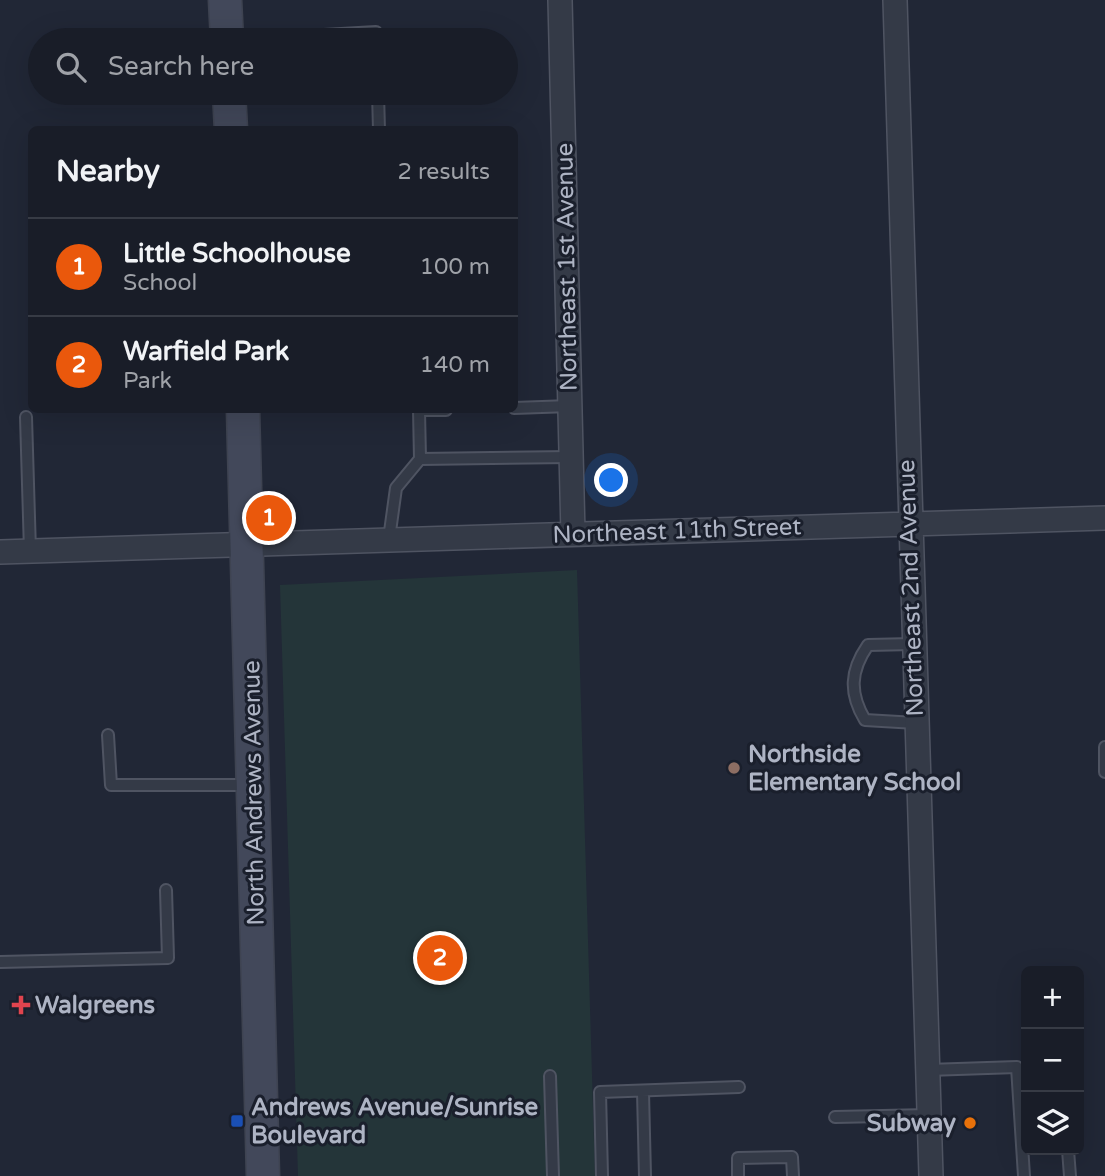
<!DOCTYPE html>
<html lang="en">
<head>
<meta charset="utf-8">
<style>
  :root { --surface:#191d28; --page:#222630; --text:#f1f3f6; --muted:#9fa2a8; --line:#373b45; --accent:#ea580c }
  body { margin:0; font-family:"Varela Round",sans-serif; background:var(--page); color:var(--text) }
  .controls { position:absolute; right:21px; bottom:21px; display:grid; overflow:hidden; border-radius:10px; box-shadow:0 7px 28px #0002 }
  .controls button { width:63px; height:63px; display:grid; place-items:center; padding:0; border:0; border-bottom:2px solid var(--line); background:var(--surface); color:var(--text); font:35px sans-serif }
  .you { position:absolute; left:612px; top:481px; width:24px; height:24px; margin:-18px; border:5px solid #fff; border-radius:50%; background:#1a73e8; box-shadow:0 0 0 10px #1a73e833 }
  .badge { display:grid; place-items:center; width:46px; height:46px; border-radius:50%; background:var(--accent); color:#fff; font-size:23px; font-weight:700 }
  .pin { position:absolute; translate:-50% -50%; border:4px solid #fff; box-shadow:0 2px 7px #0006 }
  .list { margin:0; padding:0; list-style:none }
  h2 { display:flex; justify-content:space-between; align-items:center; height:91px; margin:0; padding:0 28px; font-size:30px }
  h2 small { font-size:23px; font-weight:400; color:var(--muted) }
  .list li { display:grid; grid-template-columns:46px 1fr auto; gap:21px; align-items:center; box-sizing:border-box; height:98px; padding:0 28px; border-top:2px solid var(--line) }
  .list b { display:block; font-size:26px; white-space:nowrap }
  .list p { margin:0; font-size:23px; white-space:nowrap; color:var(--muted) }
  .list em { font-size:23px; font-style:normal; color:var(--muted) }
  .icon { flex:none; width:38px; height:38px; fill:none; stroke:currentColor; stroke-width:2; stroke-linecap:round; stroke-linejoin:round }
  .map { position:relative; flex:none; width:1105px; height:1176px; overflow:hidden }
  .search { position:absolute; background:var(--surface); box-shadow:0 7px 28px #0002; left:28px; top:28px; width:490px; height:77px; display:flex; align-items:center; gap:18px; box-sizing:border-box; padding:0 24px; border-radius:38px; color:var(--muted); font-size:26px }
  .panel { position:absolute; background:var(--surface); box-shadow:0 7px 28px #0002; left:28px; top:126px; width:490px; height:287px; border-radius:10px }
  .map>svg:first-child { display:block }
  .green { fill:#243539 }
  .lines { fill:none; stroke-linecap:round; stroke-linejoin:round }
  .lane-casing { stroke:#4f5462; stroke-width:14 }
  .street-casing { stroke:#4f5462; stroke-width:26 }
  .secondary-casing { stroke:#3e4351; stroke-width:35 }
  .lane { stroke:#343a47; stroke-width:10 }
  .street { stroke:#343a47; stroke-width:23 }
  .secondary { stroke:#42485a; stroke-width:32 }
  .education-dot { fill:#8d6e63; stroke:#1a1f2c; stroke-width:2.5 }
  .health-dot { fill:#e0444e; stroke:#1a1f2c; stroke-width:2.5 }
  .transit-dot { fill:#1a4fb4; stroke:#1a1f2c; stroke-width:2.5 }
  .food-dot { fill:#e8710a; stroke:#1a1f2c; stroke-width:2.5 }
  .labels { text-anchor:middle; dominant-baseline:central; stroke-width:6; stroke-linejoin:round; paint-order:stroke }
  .street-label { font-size:24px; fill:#aeb4c4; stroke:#1a1f2c }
  .poi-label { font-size:24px; font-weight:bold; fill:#aeb4c4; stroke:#1a1f2c; text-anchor:start }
</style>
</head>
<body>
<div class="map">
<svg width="1105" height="1176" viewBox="0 0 1105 1176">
  <rect width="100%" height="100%" fill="#212736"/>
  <path class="green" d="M577,570l18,606h-297l-18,-591z"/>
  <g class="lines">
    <defs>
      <path id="lane" d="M236,40l140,-8v8
        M378,93l1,37
        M231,96l130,-3
        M514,408l56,-2
        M26,417l4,134
        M420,459l151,-2
        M389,539l7,-51 24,-29 -1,-49h27
        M913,644l-45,1c-18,26 -19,48 -3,75l51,3
        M108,735l3,50h140
        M1105,747v25
        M0,962l168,-4 -2,-68
        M928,1070l89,-3 7,109
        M550,1076l3,100
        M643,1092l2,84
        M835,1117l94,-2
        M1068,1150l2,26
        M602,1176l-2,-84 139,-5
        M738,1176v-18l54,-1 1,19"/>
      <path id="street" d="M560,0l13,534
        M895,0l36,1176
        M0,552l1105,-34"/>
      <path id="secondary" d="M225,0l2,40
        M229,93l2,37
        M243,410l20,766"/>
    </defs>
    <use href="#lane" class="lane-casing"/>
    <use href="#street" class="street-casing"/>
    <use href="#secondary" class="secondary-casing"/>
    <use href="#lane" class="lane"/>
    <use href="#street" class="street"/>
    <use href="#secondary" class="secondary"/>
  </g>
  <circle class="education-dot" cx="734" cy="768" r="7"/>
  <path class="health-dot" d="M17.5 994.5h7v7h7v7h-7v7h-7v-7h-7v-7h7z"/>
  <rect class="transit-dot" x="230" y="1114" width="14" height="14" rx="3.5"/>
  <circle class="food-dot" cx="970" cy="1123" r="7"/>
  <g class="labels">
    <g class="street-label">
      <text transform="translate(567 267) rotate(-91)">Northeast 1st Avenue</text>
      <text transform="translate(677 531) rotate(-2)">Northeast 11th Street</text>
      <text transform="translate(911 588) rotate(-92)">Northeast 2nd Avenue</text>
      <text transform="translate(254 793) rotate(-91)">North Andrews Avenue</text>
    </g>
    <g class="poi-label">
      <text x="748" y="754">Northside<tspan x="748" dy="28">Elementary School</tspan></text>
      <text x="35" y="1005">Walgreens</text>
      <text x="251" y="1107">Andrews Avenue/Sunrise<tspan x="251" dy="28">Boulevard</tspan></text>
      <text x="956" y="1123" text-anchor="end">Subway</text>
    </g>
  </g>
</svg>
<div class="controls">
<button>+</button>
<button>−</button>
<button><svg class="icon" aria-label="layers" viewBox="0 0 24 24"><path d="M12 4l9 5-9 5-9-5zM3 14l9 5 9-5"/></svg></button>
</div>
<div class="you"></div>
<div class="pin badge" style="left:269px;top:518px">1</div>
<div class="pin badge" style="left:440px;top:958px">2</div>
<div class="search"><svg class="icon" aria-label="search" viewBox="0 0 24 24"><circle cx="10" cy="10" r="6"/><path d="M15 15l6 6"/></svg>Search here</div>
<section class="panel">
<h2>Nearby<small>2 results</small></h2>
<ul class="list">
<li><span class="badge">1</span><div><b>Little Schoolhouse</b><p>School</p></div><em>100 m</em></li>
<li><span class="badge">2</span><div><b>Warfield Park</b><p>Park</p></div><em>140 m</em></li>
</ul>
</section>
</div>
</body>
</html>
